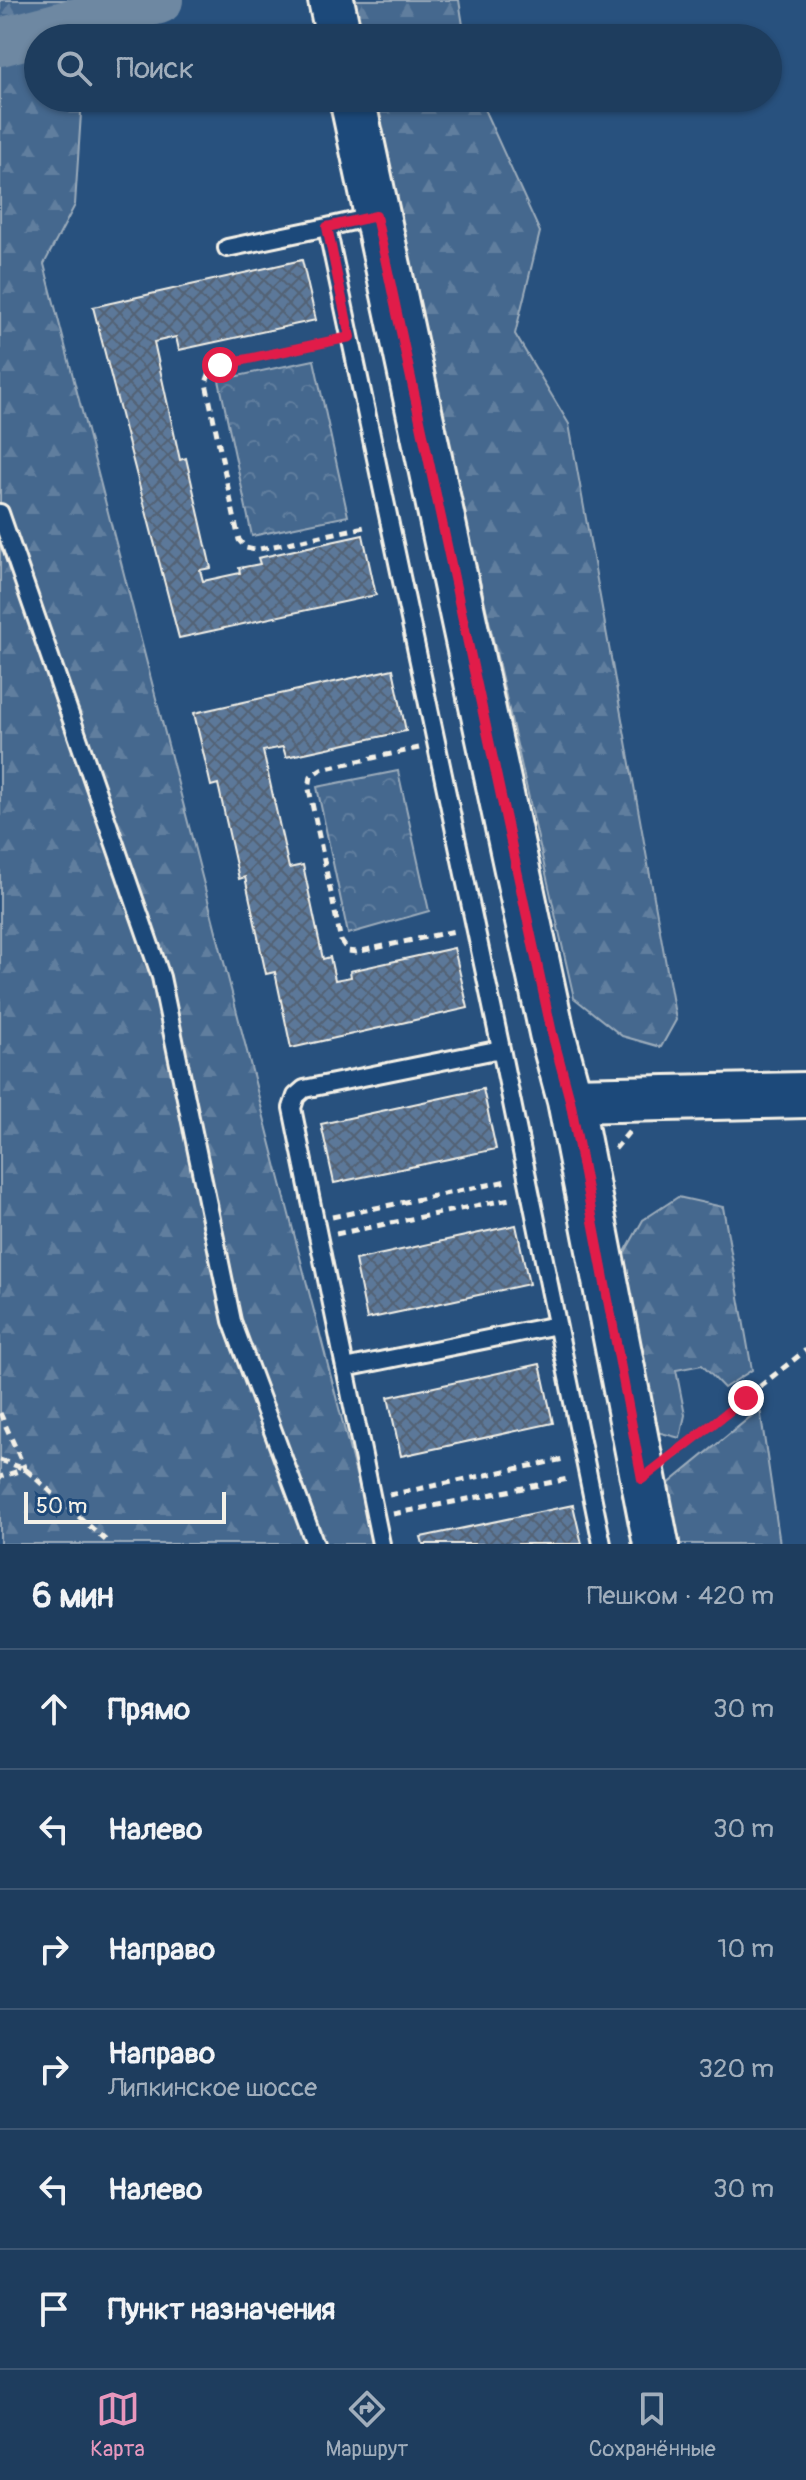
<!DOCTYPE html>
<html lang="ru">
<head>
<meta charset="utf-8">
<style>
  :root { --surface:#1e3d5e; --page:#264464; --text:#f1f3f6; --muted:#a1aebc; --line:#3c5673; --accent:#e797bd }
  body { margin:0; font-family:Pangolin,sans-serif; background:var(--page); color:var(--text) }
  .scale { position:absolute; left:24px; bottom:20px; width:202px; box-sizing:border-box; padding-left:8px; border:4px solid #f4f1e8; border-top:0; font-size:22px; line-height:28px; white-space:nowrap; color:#f4f1e8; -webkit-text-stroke:6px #1f4a7a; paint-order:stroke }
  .stop { position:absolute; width:24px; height:24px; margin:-18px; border:6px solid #e11d48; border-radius:50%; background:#fff }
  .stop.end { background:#e11d48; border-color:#fff; box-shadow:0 2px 8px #0008 }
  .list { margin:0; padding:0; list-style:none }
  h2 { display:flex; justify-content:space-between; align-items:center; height:104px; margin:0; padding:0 32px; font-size:34px }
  h2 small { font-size:26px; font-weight:400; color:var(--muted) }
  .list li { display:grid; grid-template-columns:52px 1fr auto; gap:24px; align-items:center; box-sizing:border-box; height:120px; padding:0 32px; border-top:2px solid var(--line) }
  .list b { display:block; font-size:30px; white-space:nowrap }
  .list p { margin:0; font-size:26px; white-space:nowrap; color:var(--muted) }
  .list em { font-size:26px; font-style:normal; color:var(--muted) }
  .icon { flex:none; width:44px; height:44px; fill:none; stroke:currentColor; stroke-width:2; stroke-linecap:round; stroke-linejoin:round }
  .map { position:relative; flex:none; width:806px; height:1544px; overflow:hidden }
  .search { position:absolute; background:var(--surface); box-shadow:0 2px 6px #0004; left:24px; right:24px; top:24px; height:88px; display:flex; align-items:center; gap:20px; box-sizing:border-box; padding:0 28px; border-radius:44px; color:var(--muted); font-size:30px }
  .sheet { height:824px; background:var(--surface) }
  nav { display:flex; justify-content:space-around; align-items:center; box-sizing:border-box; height:112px; border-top:2px solid var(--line); background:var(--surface); font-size:22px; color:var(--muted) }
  nav a { display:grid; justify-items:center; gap:4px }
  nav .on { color:var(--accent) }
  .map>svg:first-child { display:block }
  .forest { fill:url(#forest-firs); stroke:#9cacbb; stroke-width:2 }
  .park { fill:url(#park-crowns); stroke:#9cacbb; stroke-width:2 }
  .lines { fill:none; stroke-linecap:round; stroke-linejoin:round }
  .river { stroke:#6e88a2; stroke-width:48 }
  .building { fill:url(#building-cross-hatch); stroke:#f4f1e8; stroke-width:2 }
  .lane-casing { stroke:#f4f1e8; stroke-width:22 }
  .secondary-casing { stroke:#f4f1e8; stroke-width:50 }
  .path { stroke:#f4f1e8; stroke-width:5; stroke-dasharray:8 6; stroke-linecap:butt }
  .lane { stroke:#1f4a7a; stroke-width:16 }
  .secondary { stroke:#1f4a7a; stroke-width:44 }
  .route { stroke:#e11d48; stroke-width:10 }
</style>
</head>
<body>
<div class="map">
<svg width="806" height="1544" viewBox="0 0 806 1544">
  <defs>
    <pattern id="forest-firs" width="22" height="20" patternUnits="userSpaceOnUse" patternTransform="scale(2)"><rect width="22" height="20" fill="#45688e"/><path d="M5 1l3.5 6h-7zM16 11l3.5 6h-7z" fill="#607e9e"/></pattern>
    <pattern id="park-crowns" width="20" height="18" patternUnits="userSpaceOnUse" patternTransform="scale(2)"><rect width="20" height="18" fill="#45688e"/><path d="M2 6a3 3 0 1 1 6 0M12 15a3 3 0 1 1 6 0" fill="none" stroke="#607e9e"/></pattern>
    <pattern id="building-cross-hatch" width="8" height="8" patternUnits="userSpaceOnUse" patternTransform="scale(2)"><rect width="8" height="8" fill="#5b7899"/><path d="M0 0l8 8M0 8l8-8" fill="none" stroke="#536274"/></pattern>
  </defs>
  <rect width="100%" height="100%" fill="#28517e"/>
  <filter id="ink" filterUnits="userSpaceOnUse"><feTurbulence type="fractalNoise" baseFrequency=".0125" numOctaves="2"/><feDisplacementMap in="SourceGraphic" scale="16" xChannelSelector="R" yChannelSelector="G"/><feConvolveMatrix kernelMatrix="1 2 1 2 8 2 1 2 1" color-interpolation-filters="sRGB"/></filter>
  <g filter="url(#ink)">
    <path class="forest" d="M0,0h89l-3,38h-48v60h44l-7,107 -31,59 330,1280h-374z
      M349,0h110l6,38h-108z
      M371,98h108l61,134 -25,102 54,90 107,596 -15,27 -39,-11 -48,-38z
      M678,1197l45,10 29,163 -28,18 -22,-23 -26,5 9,45 -5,23 -23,-6 -41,-164 27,-48z
      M760,1409l20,135h-108l-11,-54z"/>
    <path class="park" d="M314,360l34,156 -96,20 -33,-156z
      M398,771l31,140 -81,23 -31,-147z"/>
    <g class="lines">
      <path class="river" d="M0,42l159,-42"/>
    </g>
    <path class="building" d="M302,260l14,60 -137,30 -3,-13 -22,5 26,118 6,-2 25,110 -11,2 3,11 37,-8 -1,-5 21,-4 -2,-6 105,-23 13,60 -197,43 -86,-331z
      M393,669l13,62 -120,26 -3,-10 -20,4 26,117 14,-3 20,94 7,-2 5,23 16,-3 -1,-6 104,-23 14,60 -177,40 -16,-76 -9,2 -21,-97 -6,2 -21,-95 -7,2 -17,-73z
      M483,1089l13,60 -162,34 -13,-59z
      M516,1225l13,59 -162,35 -12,-59z
      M540,1364l13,59 -152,33 -13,-59z
      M573,1505l9,39h-159l-2,-7z"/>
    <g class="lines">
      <defs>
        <path id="lane" d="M327,227l49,-11
          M227,248l100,-21 174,822
          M0,513l161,464 71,344 83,223
          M345,1368l212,-43
          M381,1544l-89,-436 4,-12 8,-7 197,-40 101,495"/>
        <path id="secondary" d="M331,0l8,38
          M352,98l200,935 18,67 86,444
          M570,1100l236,-5"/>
      </defs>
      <use href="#lane" class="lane-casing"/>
      <use href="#secondary" class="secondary-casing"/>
      <path class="path" d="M330,341l-110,24 -10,7 -4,11 33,157 7,8 9,2 114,-24
        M419,748l-98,21 -10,7 -2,13 32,152 7,10 8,1 99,-21
        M615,1149l14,-17
        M332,1217l175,-36
        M336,1234l174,-35
        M0,1413l25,56 -25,8
        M672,1456l134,-106
        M0,1460l25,9 85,75
        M389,1495l175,-36
        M393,1514l175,-35"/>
      <use href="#lane" class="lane"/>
      <use href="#secondary" class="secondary"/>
    </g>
  </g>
  <g class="lines" filter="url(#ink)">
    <path class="route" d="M220,365l130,-28 -23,-110 49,-11 176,817 18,67 72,379 104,-81"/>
  </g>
</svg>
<div class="scale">50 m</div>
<div class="stop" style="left:220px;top:365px"></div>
<div class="stop end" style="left:746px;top:1398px"></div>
<div class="search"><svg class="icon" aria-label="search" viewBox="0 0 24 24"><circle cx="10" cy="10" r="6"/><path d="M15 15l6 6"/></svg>Поиск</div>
</div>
<section class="sheet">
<h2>6 мин<small>Пешком · 420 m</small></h2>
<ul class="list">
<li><svg class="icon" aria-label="ahead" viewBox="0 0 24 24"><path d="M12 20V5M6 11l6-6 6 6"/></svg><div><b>Прямо</b></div><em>30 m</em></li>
<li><svg class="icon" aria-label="left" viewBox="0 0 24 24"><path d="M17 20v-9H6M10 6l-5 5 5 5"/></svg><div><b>Налево</b></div><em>30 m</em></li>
<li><svg class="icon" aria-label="right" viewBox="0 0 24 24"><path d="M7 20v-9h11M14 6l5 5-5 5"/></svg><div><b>Направо</b></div><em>10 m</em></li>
<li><svg class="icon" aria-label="right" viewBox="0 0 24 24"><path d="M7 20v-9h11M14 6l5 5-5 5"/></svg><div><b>Направо</b><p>Липкинское шоссе</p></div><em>320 m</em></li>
<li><svg class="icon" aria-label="left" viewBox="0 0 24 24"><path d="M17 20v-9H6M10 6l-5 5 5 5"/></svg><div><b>Налево</b></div><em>30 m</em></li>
<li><svg class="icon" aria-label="arrive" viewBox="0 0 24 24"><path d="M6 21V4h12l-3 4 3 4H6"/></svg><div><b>Пункт назначения</b></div></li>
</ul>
</section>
<nav>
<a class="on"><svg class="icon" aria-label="map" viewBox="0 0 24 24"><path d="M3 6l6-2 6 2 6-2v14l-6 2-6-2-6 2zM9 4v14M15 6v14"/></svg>Карта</a>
<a><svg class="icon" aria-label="directions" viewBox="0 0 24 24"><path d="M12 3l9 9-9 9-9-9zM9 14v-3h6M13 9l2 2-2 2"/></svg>Маршрут</a>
<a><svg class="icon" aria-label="saved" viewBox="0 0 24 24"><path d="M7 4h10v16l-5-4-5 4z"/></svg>Сохранённые</a>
</nav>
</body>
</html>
